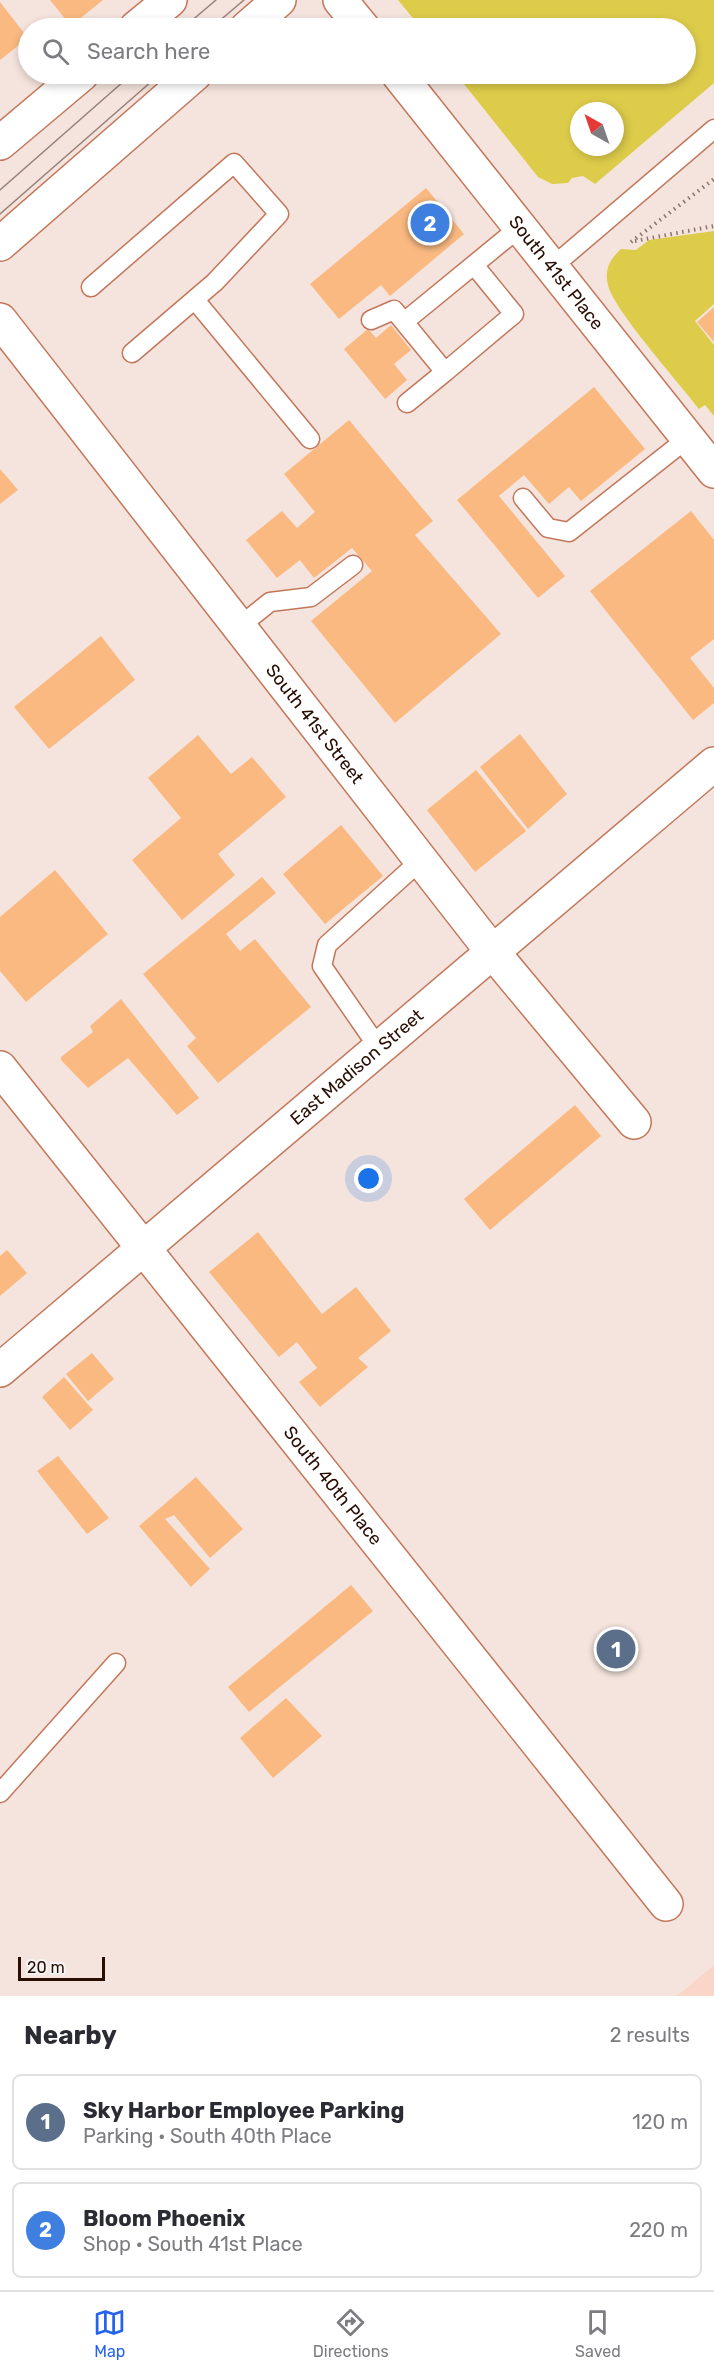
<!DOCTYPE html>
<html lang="en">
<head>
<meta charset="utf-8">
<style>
  :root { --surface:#fff; --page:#f7f7f7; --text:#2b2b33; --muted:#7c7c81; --line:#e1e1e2; --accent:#2563eb }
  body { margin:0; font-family:Rubik,sans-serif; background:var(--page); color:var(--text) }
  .compass { position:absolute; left:570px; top:102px; width:54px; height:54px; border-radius:50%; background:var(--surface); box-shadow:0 3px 9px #0003; rotate:320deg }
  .scale { position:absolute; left:18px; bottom:15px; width:87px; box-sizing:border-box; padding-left:6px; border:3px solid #2a0e04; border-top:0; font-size:16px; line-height:21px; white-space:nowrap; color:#2a0e04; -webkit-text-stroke:4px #f5f5f5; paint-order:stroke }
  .you { position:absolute; left:369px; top:1179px; width:21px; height:21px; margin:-15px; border:4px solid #fff; border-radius:50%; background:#1a73e8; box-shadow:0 0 0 9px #1a73e833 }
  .badge { display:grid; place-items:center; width:39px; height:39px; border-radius:50%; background:var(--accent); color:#fff; font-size:20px; font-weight:700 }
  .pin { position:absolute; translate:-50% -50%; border:3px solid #fff; box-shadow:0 2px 6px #0006 }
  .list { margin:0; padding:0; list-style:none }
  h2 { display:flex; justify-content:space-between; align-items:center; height:78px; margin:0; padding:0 24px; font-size:26px }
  h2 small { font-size:20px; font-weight:400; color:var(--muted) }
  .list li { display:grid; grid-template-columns:39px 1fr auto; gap:18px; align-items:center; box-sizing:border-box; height:96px; margin:0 12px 12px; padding:0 12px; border:2px solid var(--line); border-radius:9px }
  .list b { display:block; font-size:22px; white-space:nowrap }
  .list p { margin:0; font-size:20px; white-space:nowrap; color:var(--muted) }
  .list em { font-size:20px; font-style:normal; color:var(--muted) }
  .icon { flex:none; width:33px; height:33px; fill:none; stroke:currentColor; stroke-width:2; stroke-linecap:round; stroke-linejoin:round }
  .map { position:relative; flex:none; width:714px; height:1996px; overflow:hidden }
  .search { position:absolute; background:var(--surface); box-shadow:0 3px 9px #0003; left:18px; right:18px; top:18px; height:66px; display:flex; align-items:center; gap:15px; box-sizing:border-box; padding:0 21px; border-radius:33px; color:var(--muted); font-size:22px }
  .sheet { height:294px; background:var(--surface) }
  nav { display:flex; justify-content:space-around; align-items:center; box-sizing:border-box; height:84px; border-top:2px solid var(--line); background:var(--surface); font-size:16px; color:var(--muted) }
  nav a { display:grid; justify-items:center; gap:3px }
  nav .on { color:var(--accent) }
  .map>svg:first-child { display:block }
  .built { fill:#fad6c8 }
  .green { fill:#ddcb4a; fill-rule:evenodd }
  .building { fill:#f9b981 }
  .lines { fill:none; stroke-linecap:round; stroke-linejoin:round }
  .lane-casing { stroke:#c2775a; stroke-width:21 }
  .street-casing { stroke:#c2775a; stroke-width:36 }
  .primary-casing { stroke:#c2775a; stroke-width:36 }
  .path { stroke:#8b756c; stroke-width:4; stroke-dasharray:1.5 4.5; stroke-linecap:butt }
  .lane { stroke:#fff; stroke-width:18 }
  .street { stroke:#fff; stroke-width:33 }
  .primary { stroke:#fff; stroke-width:33 }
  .tram { stroke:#978178; stroke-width:1.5 }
  .labels { text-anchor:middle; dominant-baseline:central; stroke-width:6; stroke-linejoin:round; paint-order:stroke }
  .street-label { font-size:18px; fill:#2a0e04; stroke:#f5f5f5 }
</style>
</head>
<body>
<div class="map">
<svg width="714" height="1996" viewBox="0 0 714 1996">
  <rect width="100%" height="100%" fill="#f5e4dd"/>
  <path class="built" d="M714,1965v31h-37z"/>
  <path class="green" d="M398,0h316v83l-119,101 -12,-8 -11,2 -4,5 -16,1 -14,-7 -82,-103h230v-46h-265zM579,111h36v36h-36z
    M714,231v73l-19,17 19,24v71l-9,-11 -6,4c-18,-24 -86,-100 -91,-124 -4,-15 2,-26 13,-36l15,1 13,-10z"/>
  <path class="building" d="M50,0h53l-32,26z
    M0,2l28,36 -28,22z
    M426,188l38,46 -74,62 -9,-11 -42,34 -29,-35z
    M714,307v35l-17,-20z
    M391,325l20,25 -17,14 13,16 -22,19 -41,-50 24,-20 8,9z
    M594,387l51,62 -64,52 -12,-14 -20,17 -25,-29 -25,21 66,80 -27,22 -81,-98z
    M349,420l84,101 -18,14 86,99 -106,89 -84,-102 61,-50 -20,-23 -38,30 -14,-18 -23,18 -31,-38 36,-29 15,17 18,-16 -31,-38z
    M0,469l18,21 -18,14z
    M691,511l23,29v99l-24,19 24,30v15l-21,17 -103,-129z
    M101,636l34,44 -86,69 -35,-42z
    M520,734l47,60 -39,35 -48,-62z
    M198,735l33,39 21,-17 34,40 -68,57 17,21 -53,45 -50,-60 49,-42 -33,-40z
    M476,770l50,61 -51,41 -48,-62z
    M341,825l42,51 -58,48 -42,-50z
    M55,870l53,64 -82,68 -26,-31v-54z
    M262,877l14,16 -50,41 14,17 15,-12 56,68 -93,76 -31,-37 9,-8 -53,-64z
    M121,999l78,99 -22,17 -49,-57 -40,30 -27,-28v-3l32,-25 -3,-6z
    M575,1105l26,31 -111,94 -26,-31z
    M258,1232l64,82 34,-27 35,44 -33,27 10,9 -48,40 -21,-25 18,-14 -20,-26 -18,15 -70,-85z
    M7,1250l20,23 -27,23v-40z
    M92,1353l22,26 -26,22 -22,-27z
    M64,1377l29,33 -23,20 -28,-33z
    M58,1456l51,62 -22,16 -50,-63z
    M196,1477l47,52 -33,29 -36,-43 -9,4 45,50 -19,18 -52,-61z
    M351,1585l22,26 -124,101 -21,-25z
    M286,1698l36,38 -49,42 -33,-40z"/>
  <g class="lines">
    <defs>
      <path id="lane" d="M474,265l40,49 -69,58 -41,-50 116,-95
        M551,268l163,-139
        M91,287l143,-124 45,51 -64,68 -83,71
        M195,300l115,139
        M371,320l23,-10 10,12
        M407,403l38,-31
        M523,498l25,30 21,4 119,-94
        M240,626l30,-24 41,-5 42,-32
        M378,1047l-56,-81 5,-21 94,-85
        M0,1793l116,-130"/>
      <g id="street">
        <path d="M340,0l23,28"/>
        <path id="s1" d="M398,74l316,397"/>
        <path id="s2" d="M0,320l491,630 143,172"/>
        <path id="s3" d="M0,1068l666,836"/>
        <path id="s4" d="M0,1370l714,-606"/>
      </g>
      <path id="primary" d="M136,28l34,-28
        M247,28l32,-28
        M0,143l82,-69
        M0,244l195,-170"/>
    </defs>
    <use href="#lane" class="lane-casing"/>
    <use href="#street" class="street-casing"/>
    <use href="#primary" class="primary-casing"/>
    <path class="path" d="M635,241l79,-15
      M631,242l83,-63"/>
    <use href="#lane" class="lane"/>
    <use href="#street" class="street"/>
    <use href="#primary" class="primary"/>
    <path class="tram" d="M183,28l33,-28
      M211,28l33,-28
      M0,190l132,-116
      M0,214l160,-140"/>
  </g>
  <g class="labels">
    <g class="street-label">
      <text stroke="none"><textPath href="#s1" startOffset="254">South 41st Place</textPath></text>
      <text stroke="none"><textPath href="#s2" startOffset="512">South 41st Street</textPath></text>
      <text stroke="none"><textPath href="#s4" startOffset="468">East Madison Street</textPath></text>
      <text stroke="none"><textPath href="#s3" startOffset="534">South 40th Place</textPath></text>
    </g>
  </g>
</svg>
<svg class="compass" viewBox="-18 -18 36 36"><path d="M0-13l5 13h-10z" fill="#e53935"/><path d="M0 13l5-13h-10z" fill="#7c7c81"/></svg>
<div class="scale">20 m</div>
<div class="you"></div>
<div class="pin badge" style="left:616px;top:1649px;background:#5c6f8a">1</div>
<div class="pin badge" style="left:430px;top:223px;background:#3f7fe0">2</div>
<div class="search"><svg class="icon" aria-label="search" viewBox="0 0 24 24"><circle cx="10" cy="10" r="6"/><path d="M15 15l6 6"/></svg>Search here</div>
</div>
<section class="sheet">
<h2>Nearby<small>2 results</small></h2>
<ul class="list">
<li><span class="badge" style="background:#5c6f8a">1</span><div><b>Sky Harbor Employee Parking</b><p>Parking · South 40th Place</p></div><em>120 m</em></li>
<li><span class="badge" style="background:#3f7fe0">2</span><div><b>Bloom Phoenix</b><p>Shop · South 41st Place</p></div><em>220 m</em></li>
</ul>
</section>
<nav>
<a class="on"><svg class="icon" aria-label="map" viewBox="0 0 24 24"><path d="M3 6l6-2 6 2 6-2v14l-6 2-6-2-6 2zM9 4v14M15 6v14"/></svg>Map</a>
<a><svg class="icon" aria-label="directions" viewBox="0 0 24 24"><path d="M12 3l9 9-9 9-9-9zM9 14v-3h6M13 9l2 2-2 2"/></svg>Directions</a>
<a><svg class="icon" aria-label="saved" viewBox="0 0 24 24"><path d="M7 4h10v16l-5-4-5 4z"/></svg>Saved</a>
</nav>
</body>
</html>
